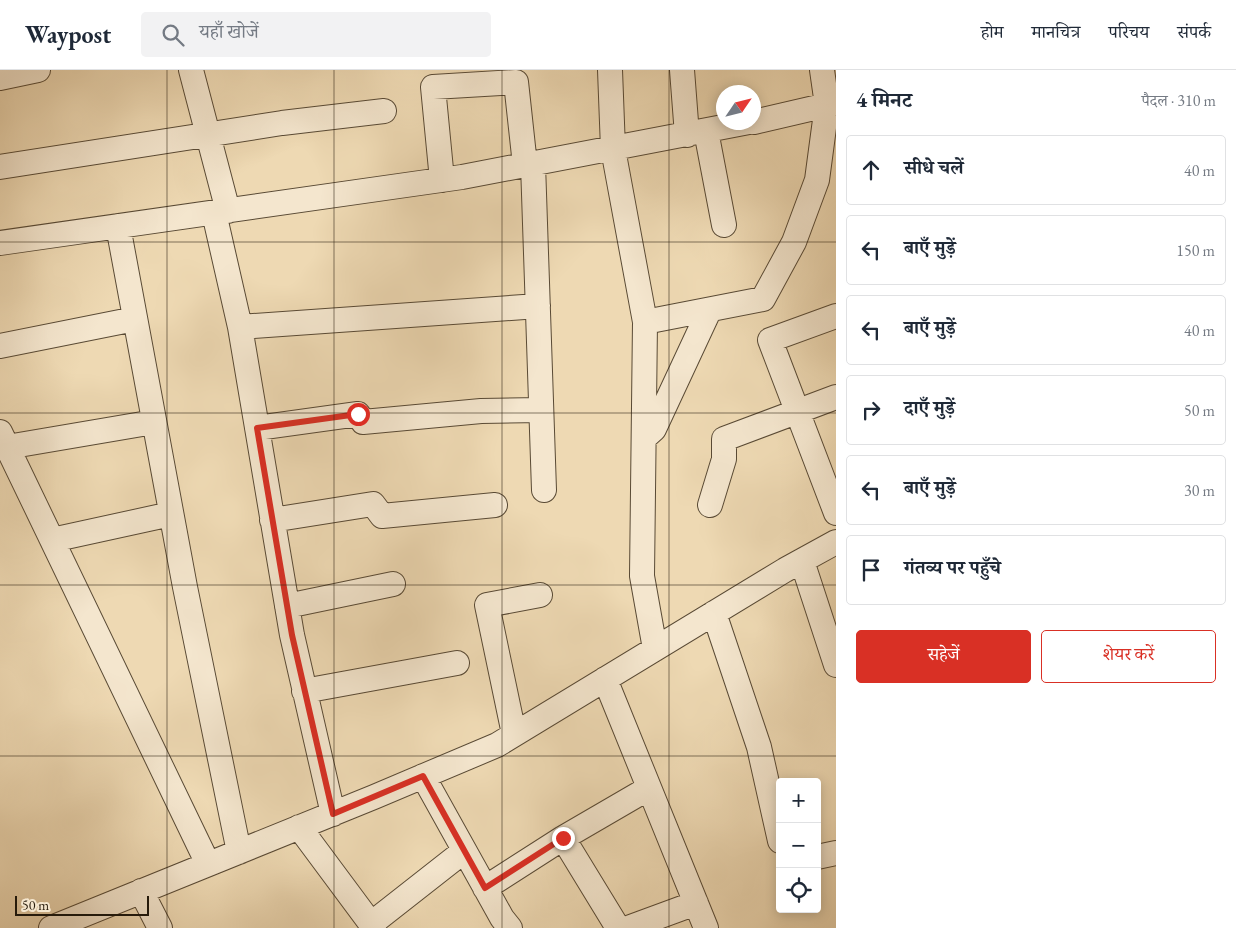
<!DOCTYPE html>
<html lang="hi">
<head>
<meta charset="utf-8">
<style>
  :root { --surface:#fff; --page:#f2f2f3; --text:#1f2937; --muted:#747a83; --line:#e0e1e3; --accent:#d93025 }
  body { margin:0; font-family:"EB Garamond","Noto Serif Devanagari",serif; background:var(--page); color:var(--text) }
  .controls { position:absolute; right:15px; bottom:15px; display:grid; overflow:hidden; border-radius:5px; box-shadow:0 2px 12px #0003 }
  .controls button { width:45px; height:45px; display:grid; place-items:center; padding:0; border:0; border-bottom:1px solid var(--line); background:var(--surface); color:var(--text); font:25px sans-serif }
  .compass { position:absolute; left:716px; top:15px; width:45px; height:45px; border-radius:50%; background:var(--surface); box-shadow:0 2px 12px #0003; rotate:55deg }
  .scale { position:absolute; left:15px; bottom:12px; width:134px; box-sizing:border-box; padding-left:5px; border:2px solid #271b0b; border-top:0; font-size:14px; line-height:18px; white-space:nowrap; color:#271b0b; -webkit-text-stroke:4px #f4e6ce; paint-order:stroke }
  .stop { position:absolute; width:15px; height:15px; margin:-11px; border:4px solid #d93025; border-radius:50%; background:#fff }
  .stop.end { background:#d93025; border-color:#fff; box-shadow:0 1px 5px #0008 }
  .list { margin:0; padding:0; list-style:none }
  h2 { display:flex; justify-content:space-between; align-items:center; height:65px; margin:0; padding:0 20px; font-size:21px }
  h2 small { font-size:16px; font-weight:400; color:var(--muted) }
  .list li { display:grid; grid-template-columns:32px 1fr auto; gap:15px; align-items:center; box-sizing:border-box; height:70px; margin:0 10px 10px; padding:0 10px; border:1px solid var(--line); border-radius:5px }
  .list b { display:block; font-size:19px; white-space:nowrap }
  .list em { font-size:16px; font-style:normal; color:var(--muted) }
  .actions { display:flex; gap:10px; padding:15px 20px }
  .actions a { flex:1; padding:11px 0; border:1px solid var(--accent); border-radius:5px; text-align:center; font-size:18px; color:var(--accent) }
  .actions .main { background:var(--accent); color:#fff }
  .icon { flex:none; width:28px; height:28px; fill:none; stroke:currentColor; stroke-width:2; stroke-linecap:round; stroke-linejoin:round }
  .map { position:relative; flex:none; width:836px; height:858px; overflow:hidden }
  header { display:flex; align-items:center; gap:30px; box-sizing:border-box; height:70px; padding:0 25px; background:var(--surface); border-bottom:1px solid var(--line) }
  header strong { font-size:24px }
  nav { display:flex; gap:28px; margin-inline-start:auto; font-size:18px }
  .search { width:350px; height:45px; background:var(--page); display:flex; align-items:center; gap:12px; box-sizing:border-box; padding:0 18px; border-radius:5px; color:var(--muted); font-size:19px }
  main { display:flex }
  aside { flex:1; background:var(--surface) }
  .map>svg:first-child { display:block }
  .lines { fill:none; stroke-linecap:round; stroke-linejoin:round }
  .minor-casing { stroke:#594a35; stroke-width:26 }
  .minor { stroke:#f4e6ce; stroke-width:24 }
  .route { stroke:#d93025; stroke-width:6 }
  .grid { fill:none; stroke:#271b0b; stroke-width:1; stroke-opacity:0.55 }
</style>
</head>
<body>
<header>
<strong>Waypost</strong>
<div class="search"><svg class="icon" aria-label="search" viewBox="0 0 24 24"><circle cx="10" cy="10" r="6"/><path d="M15 15l6 6"/></svg>यहाँ खोजें</div>
<nav><a>होम</a><a>मानचित्र</a><a>परिचय</a><a>संपर्क</a></nav>
</header>
<main>
<div class="map">
<svg width="836" height="858" viewBox="0 0 836 858">
  <rect width="100%" height="100%" fill="#eed9b3"/>
  <filter id="stains"><feTurbulence type="fractalNoise" baseFrequency=".004" numOctaves="4"/><feColorMatrix values="0 0 0 0 .2 0 0 0 0 .09 0 0 0 0 .02 0 0 0 .5 -.17"/></filter>
  <radialGradient id="worn" r=".72"><stop offset=".6" stop-color="#630" stop-opacity="0"/><stop offset="1" stop-color="#630" stop-opacity=".3"/></radialGradient>
  <g class="lines">
    <defs>
      <path id="minor" d="M191,0l37,141
        M610,0l3,79 32,173 -3,254 13,73
        M682,0l5,65
        M0,8l38,-8
        M754,52l82,-19
        M706,61l18,94
        M533,94l11,326
        M0,97l282,-44 102,-12
        M442,110l-9,-93 83,-5 9,83
        M214,143l26,114 52,308 41,179
        M118,156l67,361 54,265
        M0,173l462,-66 287,-55
        M836,246l-66,24 66,173
        M645,252l118,-23 31,-57 23,-62 10,-75 -5,-35
        M240,257l298,-21
        M0,276l135,-27
        M257,358l101,-14 5,8 118,-11 60,-1
        M0,362l208,432
        M644,368l10,-9 55,-118
        M7,377l147,-25
        M710,435l14,-46v-20l112,-42
        M272,450l101,-16 9,12 113,-11
        M52,470l119,-26
        M802,491l34,104
        M287,536l106,-22
        M714,543l45,134 21,94
        M605,609l101,249
        M304,621l153,-28
        M514,664l-27,-129 53,-10
        M423,706l79,142 8,10
        M299,757l75,101
        M563,768l55,90
        M817,787l19,-4
        M485,818l78,-50 86,-50
        M141,821l19,37
        M371,854l93,-73
        M51,858l323,-131 123,-52 288,-175 51,-28
        M628,858l68,-25"/>
    </defs>
    <use href="#minor" class="minor-casing"/>
    <use href="#minor" class="minor"/>
  </g>
  <g class="lines">
    <path class="route" d="M358,344l-101,14 35,207 41,179 90,-38 62,112 78,-50"/>
  </g>
  <path class="grid" d="M167,0v858M334,0v858M502,0v858M669,0v858M0,172h836M0,343h836M0,515h836M0,686h836"/>
  <rect width="100%" height="100%" filter="url(#stains)"/>
  <rect width="100%" height="100%" fill="url(#worn)"/>
</svg>
<div class="controls">
<button>+</button>
<button>−</button>
<button><svg class="icon" aria-label="locate" viewBox="0 0 24 24"><circle cx="12" cy="12" r="6"/><path d="M12 2v4M12 18v4M2 12h4M18 12h4"/></svg></button>
</div>
<svg class="compass" viewBox="-18 -18 36 36"><path d="M0-13l5 13h-10z" fill="#e53935"/><path d="M0 13l5-13h-10z" fill="#747a83"/></svg>
<div class="scale">50 m</div>
<div class="stop" style="left:358px;top:344px"></div>
<div class="stop end" style="left:563px;top:768px"></div>
</div>
<aside>
<h2>4 मिनट<small>पैदल · 310 m</small></h2>
<ul class="list">
<li><svg class="icon" aria-label="ahead" viewBox="0 0 24 24"><path d="M12 20V5M6 11l6-6 6 6"/></svg><div><b>सीधे चलें</b></div><em>40 m</em></li>
<li><svg class="icon" aria-label="left" viewBox="0 0 24 24"><path d="M17 20v-9H6M10 6l-5 5 5 5"/></svg><div><b>बाएँ मुड़ें</b></div><em>150 m</em></li>
<li><svg class="icon" aria-label="left" viewBox="0 0 24 24"><path d="M17 20v-9H6M10 6l-5 5 5 5"/></svg><div><b>बाएँ मुड़ें</b></div><em>40 m</em></li>
<li><svg class="icon" aria-label="right" viewBox="0 0 24 24"><path d="M7 20v-9h11M14 6l5 5-5 5"/></svg><div><b>दाएँ मुड़ें</b></div><em>50 m</em></li>
<li><svg class="icon" aria-label="left" viewBox="0 0 24 24"><path d="M17 20v-9H6M10 6l-5 5 5 5"/></svg><div><b>बाएँ मुड़ें</b></div><em>30 m</em></li>
<li><svg class="icon" aria-label="arrive" viewBox="0 0 24 24"><path d="M6 21V4h12l-3 4 3 4H6"/></svg><div><b>गंतव्य पर पहुँचे</b></div></li>
</ul>
<div class="actions"><a class="main">सहेजें</a><a>शेयर करें</a></div>
</aside>
</main>
</body>
</html>
